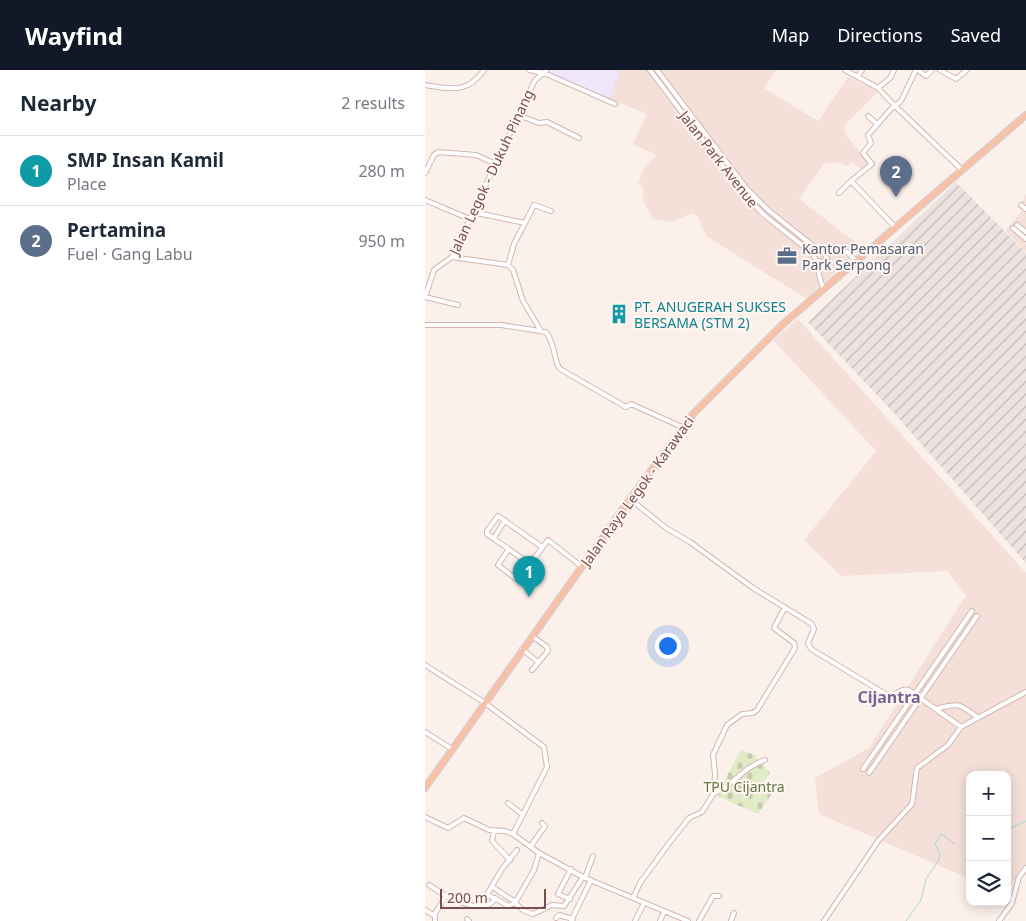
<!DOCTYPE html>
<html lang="en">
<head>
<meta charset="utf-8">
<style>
  :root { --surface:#fff; --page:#f2f2f3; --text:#1f2937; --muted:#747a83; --line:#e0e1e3; --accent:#111827 }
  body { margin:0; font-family:"Noto Sans",sans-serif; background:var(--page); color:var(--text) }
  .controls { position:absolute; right:15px; bottom:15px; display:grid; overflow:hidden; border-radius:10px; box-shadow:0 2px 12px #0003 }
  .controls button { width:45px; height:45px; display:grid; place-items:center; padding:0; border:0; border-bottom:1px solid var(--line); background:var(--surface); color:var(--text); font:25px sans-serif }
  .scale { position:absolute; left:15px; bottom:12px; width:106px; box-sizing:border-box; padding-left:5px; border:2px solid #784f4d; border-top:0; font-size:14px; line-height:18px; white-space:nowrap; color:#784f4d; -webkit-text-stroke:4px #fff5f1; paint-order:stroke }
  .you { position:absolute; left:242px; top:575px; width:18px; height:18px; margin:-12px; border:4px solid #fff; border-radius:50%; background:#1a73e8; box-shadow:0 0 0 8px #1a73e833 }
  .badge { display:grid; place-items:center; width:32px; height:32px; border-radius:50%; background:var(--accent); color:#fff; font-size:16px; font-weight:700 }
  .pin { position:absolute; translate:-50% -41px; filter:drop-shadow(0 1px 2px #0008) }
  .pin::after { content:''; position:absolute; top:26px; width:18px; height:15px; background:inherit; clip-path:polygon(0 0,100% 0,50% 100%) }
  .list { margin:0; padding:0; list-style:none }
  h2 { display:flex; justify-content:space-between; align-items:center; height:65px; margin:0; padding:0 20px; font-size:21px }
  h2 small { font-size:16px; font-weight:400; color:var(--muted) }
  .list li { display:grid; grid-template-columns:32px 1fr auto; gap:15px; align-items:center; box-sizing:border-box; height:70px; padding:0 20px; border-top:1px solid var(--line) }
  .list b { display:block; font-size:19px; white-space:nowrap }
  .list p { margin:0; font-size:16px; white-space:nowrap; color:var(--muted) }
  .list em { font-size:16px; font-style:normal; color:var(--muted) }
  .icon { flex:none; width:28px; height:28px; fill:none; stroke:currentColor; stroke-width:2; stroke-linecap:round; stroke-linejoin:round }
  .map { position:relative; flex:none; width:601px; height:851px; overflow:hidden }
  header { display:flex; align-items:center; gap:30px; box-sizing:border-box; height:70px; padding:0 25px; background:var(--accent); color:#fff }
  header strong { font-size:24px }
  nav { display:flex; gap:28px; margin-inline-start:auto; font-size:18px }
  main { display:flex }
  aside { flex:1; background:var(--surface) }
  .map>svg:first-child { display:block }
  .residential { fill:#f4e0d9 }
  .industrial { fill:url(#industrial-furrows) }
  .education { fill:#ede7f9 }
  .cemetery { fill:url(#cemetery-stones) }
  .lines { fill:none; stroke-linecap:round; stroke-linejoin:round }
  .stream { stroke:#a5d8d0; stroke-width:1 }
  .minor-casing { stroke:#d2b6b2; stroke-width:6 }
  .major-casing { stroke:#d9cecd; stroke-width:8 }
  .minor { stroke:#fff; stroke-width:4 }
  .major { stroke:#f9c0a5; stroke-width:5 }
  .labels { text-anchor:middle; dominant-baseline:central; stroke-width:4; stroke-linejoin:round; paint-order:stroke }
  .street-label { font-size:14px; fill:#784f4d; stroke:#fff5f1 }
  .service-label { font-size:14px; fill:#4e5e75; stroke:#fff5f1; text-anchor:start }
  .culture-label { font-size:14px; fill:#0d838f; stroke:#fff5f1; text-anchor:start }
  .park-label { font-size:14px; fill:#637742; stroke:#fff5f1 }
  .quarter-label { font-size:16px; font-weight:bold; fill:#766693; stroke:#fff5f1 }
</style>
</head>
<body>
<header>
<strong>Wayfind</strong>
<nav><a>Map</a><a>Directions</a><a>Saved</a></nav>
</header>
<main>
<aside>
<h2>Nearby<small>2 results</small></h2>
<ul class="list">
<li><span class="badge" style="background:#0f9aa8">1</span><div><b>SMP Insan Kamil</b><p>Place</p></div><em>280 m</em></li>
<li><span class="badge" style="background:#5c6f8a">2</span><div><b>Pertamina</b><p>Fuel · Gang Labu</p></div><em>950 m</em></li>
</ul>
</aside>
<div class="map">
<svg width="601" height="851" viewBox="0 0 601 851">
  <defs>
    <pattern id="industrial-furrows" width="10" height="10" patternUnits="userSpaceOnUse" patternTransform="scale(1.25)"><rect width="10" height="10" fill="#ece2e0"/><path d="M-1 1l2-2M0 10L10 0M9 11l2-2" fill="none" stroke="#c4bab8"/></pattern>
    <pattern id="cemetery-stones" width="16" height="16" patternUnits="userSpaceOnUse" patternTransform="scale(1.25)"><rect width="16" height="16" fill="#e1ebc8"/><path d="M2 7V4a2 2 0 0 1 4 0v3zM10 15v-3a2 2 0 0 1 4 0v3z" fill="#c5cbad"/></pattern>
  </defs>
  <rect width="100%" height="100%" fill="#fcf0eb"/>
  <path class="residential" d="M127,0h224l-12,18 54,33 30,-44 30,15 -34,34 2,9 24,29 -7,6 -12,-8 -4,4 -12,-4 -11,2 -25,35 63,48 -55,52 -101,-63 -8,-19 -5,-4 -22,9 -18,-3 -10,-18v-15l-5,-3 6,-15 12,-13 -23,-11 14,-30 -72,-29z
    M601,124v58l-20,-21 16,-21 -4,-3z
    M373,249l228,254v292l-19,25v-115h-37v104l-151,-65 -4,-36 54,-30 97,-153 -19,-24 -106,5 -37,-36 72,-89 -103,-111z"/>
  <path class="industrial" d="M531,112l70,71v310l-132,-150 -86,-91z"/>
  <path class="education" d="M127,0h68l-11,29 -60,-25z"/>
  <path class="cemetery" d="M316,680l13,5 16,17 -7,12 10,8 -15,22 -42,-18z"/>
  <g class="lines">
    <path class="stream" d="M582,760l19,-9
      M481,851l15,-21 5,-21 13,-19 1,-6 -5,-10 6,-10 14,10"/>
    <defs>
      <path id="minor" d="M104,0l15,3 71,31
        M225,0l93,123 21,22 49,39c7,11 4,23 11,35
        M232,0l90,119 21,21 49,39 7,3h23l9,9
        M420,0l33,18 17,18 67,64
        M493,0l8,6 6,-6
        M515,0l16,9 11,-9
        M433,6l4,-6
        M0,15c26,4 42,9 59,-15
        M453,18l12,-10 4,-8
        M93,45l21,8 8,-1 32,16
        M443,46l9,8
        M0,103l9,-18 4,-3 38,3 20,9
        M414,123l12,-12
        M0,130l45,19
        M596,135l5,4
        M100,153l9,-18 17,6
        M592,155l9,7
        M470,157l-44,-46 21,-17 -9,-11 8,-10 -3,-8 23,-26 10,-8 15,-31
        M588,158l13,11
        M27,187l56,8 6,-21 11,-21 -53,-11
        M393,191l7,1 2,-3 -3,-7
        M83,195l5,5 10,31 18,30
        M0,227l9,-27 18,-13 83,-177 12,-10
        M0,227l33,8
        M0,255h76l45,7c10,13 7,28 14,37l66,38 5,-3 51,23
        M205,429l36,29 24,14 63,46 59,36 2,5 -6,14 3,6 86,52
        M69,468l11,-18
        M84,479l-11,16 18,14h3l29,-39 33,26
        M105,494l-43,-30v-3l11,-15 44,31
        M97,579l16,13
        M0,595l60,38 59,44 3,20 -34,67
        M107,600l16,-19 -1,-4 -15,-11
        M463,626c13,-1 13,-13 27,-2
        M495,628l41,29
        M511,639c22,-6 23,-6 41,8
        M0,662l27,17
        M438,699l109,-158
        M444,703l108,-157
        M289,723c19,-7 29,-26 51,-33
        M83,733l15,12
        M0,747l23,11 16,-10 25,12 16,1 8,3 26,19 44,24 105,44
        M69,761l-2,10 18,19
        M106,776l14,-20 -3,-3
        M114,783l-5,17 -19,33 9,8 9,3 19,-9 12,1 19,-29
        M160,808l8,-22
        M4,815l17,11
        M67,817c9,4 13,11 24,14
        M70,828l13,8 7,-3
        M208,828l7,-15 30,-41 19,-24 13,-6 12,-19 1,-19 -2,-19 14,-30 15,-11 11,-1 4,-3 38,-62 -1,-5 -20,-15 11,-21
        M145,829l-12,-5 13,-25
        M55,836l22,-37 15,-19
        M0,840l10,6v5
        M9,845l12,-19c13,6 40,18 49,3l-8,-5
        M131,848l3,-3 14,4
        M42,849l2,2
        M146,851l20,-41
        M210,851l9,-18
        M235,851l4,-9
        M274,851l14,-25h6
        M306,851l3,-8
        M399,851l54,-80 34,-37 5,-36 31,-23 13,-18 65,-35
        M574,851l13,-18 7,-26 7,-9"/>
      <path id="major" d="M0,718l205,-289 64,-86 88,-88 244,-210"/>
    </defs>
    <use href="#minor" class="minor-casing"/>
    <use href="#major" class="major-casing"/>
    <use href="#minor" class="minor"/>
    <use href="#major" class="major"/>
  </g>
  <defs>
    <symbol id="office-bare" viewBox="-9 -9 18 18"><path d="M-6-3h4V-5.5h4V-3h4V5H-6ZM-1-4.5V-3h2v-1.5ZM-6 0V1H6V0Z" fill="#5c6f8a" stroke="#fff5f1" stroke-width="2.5" paint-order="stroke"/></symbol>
    <symbol id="building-bare" viewBox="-9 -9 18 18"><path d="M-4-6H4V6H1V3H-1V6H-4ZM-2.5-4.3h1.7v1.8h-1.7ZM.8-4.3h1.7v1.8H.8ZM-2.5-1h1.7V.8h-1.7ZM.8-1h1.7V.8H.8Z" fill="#0f9aa8" stroke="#fff5f1" stroke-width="2.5" paint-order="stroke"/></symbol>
  </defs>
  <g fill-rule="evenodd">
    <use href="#office-bare" x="348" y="172" width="28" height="28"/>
    <use href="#building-bare" x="180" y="230" width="28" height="28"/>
  </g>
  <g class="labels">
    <g class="street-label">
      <text transform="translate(294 89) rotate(52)">Jalan Park Avenue</text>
      <text transform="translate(66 102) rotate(-65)">Jalan Legok - Dukuh Pinang</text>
      <text transform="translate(212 421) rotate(-54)">Jalan Raya Legok - Karawaci</text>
    </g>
    <g class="service-label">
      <text x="377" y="178">Kantor Pemasaran<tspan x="377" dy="16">Park Serpong</tspan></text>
    </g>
    <g class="culture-label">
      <text x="209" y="236">PT. ANUGERAH SUKSES<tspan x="209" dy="16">BERSAMA (STM 2)</tspan></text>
    </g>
    <g class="park-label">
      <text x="319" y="716">TPU Cijantra</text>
    </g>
    <g class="quarter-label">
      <text x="464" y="627">Cijantra</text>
    </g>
  </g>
</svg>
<div class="controls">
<button>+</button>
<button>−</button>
<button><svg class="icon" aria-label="layers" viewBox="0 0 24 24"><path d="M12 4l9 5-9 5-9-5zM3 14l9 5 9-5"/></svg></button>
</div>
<div class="scale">200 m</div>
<div class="you"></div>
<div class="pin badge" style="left:104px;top:527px;background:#0f9aa8">1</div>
<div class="pin badge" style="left:471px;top:127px;background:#5c6f8a">2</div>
</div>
</main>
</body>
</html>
